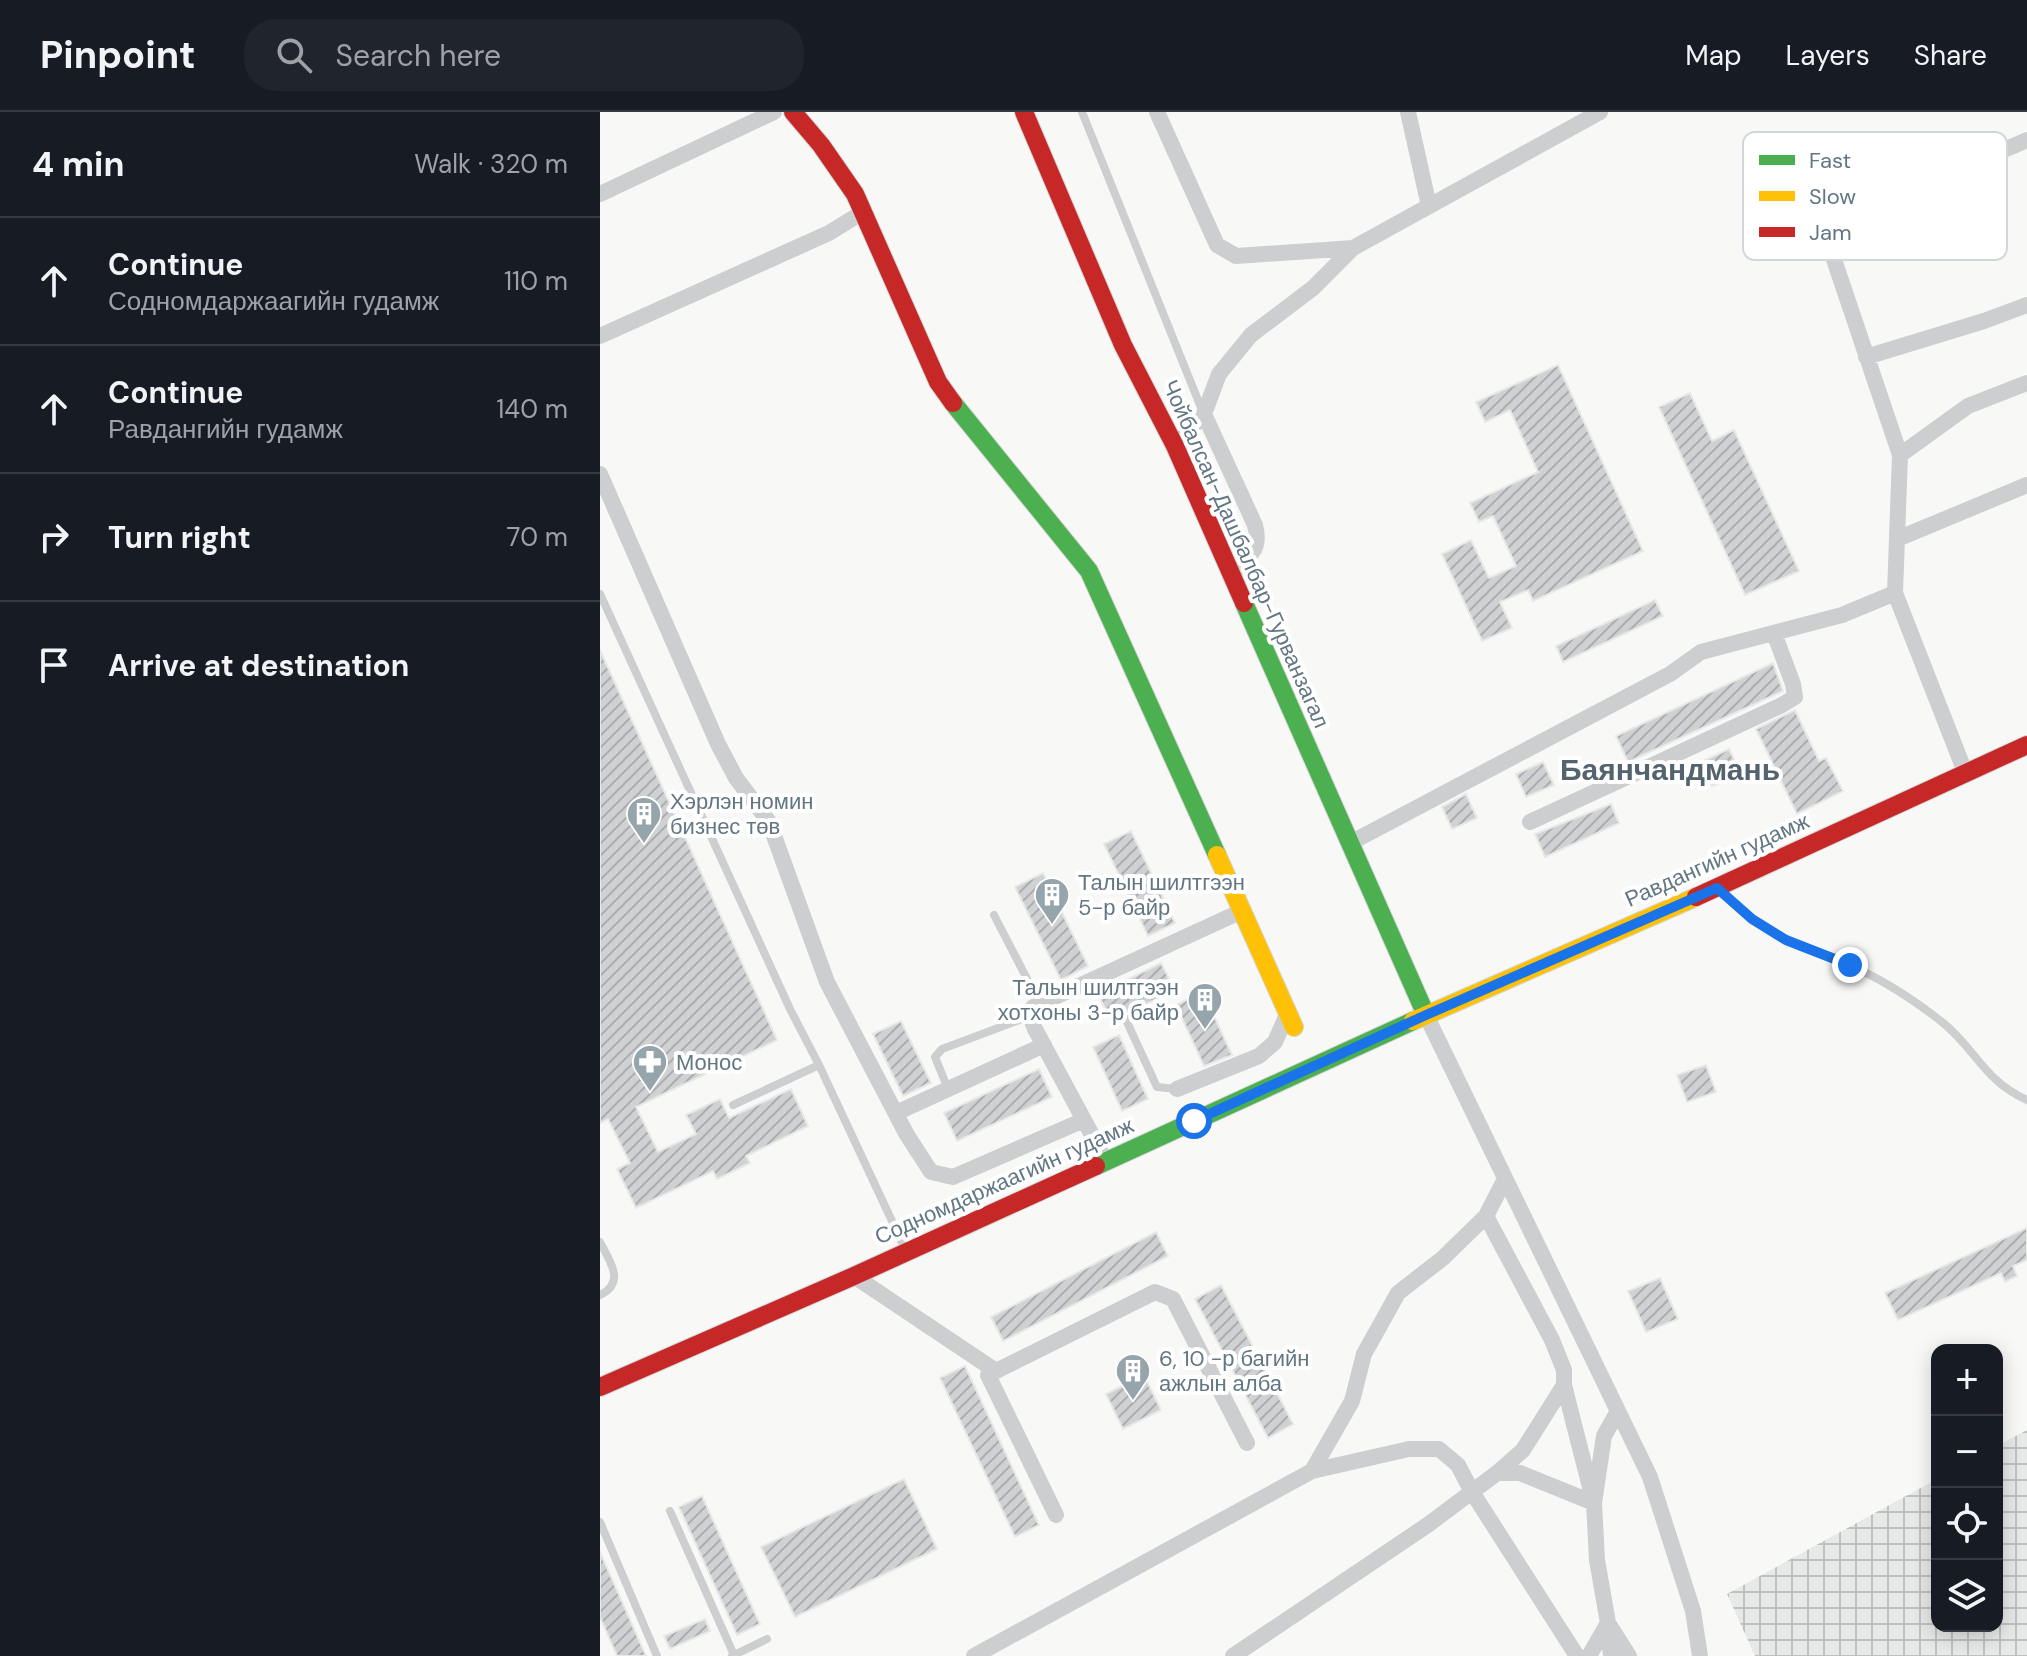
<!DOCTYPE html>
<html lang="en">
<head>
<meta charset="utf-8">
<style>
  :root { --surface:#171b24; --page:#20242c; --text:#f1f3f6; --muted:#9ea1a6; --line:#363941 }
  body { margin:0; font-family:"DM Sans",sans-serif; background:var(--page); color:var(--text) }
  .controls { position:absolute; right:24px; bottom:24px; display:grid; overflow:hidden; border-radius:16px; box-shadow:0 4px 20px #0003 }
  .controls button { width:72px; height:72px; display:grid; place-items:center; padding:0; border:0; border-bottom:2px solid var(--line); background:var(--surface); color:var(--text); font:40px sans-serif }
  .stop { position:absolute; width:24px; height:24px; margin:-18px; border:6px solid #1a73e8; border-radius:50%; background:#fff }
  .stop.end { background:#1a73e8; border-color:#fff; box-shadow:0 2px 8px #0008 }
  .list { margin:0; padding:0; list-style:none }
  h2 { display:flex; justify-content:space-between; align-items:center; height:104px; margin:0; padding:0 32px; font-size:34px }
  h2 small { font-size:26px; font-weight:400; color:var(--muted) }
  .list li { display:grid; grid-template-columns:52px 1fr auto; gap:24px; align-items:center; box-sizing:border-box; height:128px; padding:0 32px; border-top:2px solid var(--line) }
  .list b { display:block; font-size:30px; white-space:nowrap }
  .list p { margin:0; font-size:26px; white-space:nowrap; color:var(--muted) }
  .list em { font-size:26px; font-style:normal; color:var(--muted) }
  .icon { flex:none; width:44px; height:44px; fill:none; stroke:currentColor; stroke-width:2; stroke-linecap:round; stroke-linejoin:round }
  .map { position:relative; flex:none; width:1427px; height:1544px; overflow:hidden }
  header { display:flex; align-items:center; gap:48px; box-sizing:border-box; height:112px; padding:0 40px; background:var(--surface); border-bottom:2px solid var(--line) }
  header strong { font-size:38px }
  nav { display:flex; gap:44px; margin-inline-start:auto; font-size:28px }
  .search { width:560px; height:72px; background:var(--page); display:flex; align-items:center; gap:20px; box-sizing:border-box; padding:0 28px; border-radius:32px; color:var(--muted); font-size:30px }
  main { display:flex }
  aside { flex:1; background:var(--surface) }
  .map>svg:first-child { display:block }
  .industrial { fill:url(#industrial-grid) }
  .building { fill:url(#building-hatch); stroke:#e8e8e6; stroke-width:2 }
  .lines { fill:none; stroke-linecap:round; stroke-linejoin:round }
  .fast-casing { stroke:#d5d6d7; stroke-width:20 }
  .slow-casing { stroke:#d5d6d7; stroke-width:20 }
  .jam-casing { stroke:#d5d6d7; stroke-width:20 }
  .lane { stroke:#cdcecf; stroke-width:8 }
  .street { stroke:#cdcecf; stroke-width:16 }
  .fast { stroke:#4caf50; stroke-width:18 }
  .slow { stroke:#ffc107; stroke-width:18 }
  .jam { stroke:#c62828; stroke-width:18 }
  .route { stroke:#1a73e8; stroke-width:10 }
  .labels { text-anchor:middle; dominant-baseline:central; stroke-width:8; stroke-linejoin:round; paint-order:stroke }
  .street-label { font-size:22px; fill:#627683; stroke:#fff }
  .poi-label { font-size:22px; fill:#627683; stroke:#fff; text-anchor:start }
  .district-label { font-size:30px; font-weight:bold; fill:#54646e; stroke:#fff }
  .key { fill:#fff; stroke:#d0d6da; stroke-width:2 }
  .key-label { font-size:22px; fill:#627683 }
</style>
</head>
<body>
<header>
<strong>Pinpoint</strong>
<div class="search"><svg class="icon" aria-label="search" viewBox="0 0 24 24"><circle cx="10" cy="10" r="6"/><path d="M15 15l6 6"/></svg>Search here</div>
<nav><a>Map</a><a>Layers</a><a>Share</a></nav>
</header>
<main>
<aside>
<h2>4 min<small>Walk · 320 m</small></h2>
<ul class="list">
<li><svg class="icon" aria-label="ahead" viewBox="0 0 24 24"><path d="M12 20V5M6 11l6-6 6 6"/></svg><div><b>Continue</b><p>Содномдаржаагийн гудамж</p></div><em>110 m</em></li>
<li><svg class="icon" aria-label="ahead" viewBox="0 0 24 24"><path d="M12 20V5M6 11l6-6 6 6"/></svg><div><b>Continue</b><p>Равдангийн гудамж</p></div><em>140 m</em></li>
<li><svg class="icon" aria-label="right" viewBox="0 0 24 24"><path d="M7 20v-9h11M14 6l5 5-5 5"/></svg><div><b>Turn right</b></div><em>70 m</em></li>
<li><svg class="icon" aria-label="arrive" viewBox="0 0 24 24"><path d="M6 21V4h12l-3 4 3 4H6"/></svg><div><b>Arrive at destination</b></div></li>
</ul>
</aside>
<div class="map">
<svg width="1427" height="1544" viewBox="0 0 1427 1544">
  <defs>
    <pattern id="industrial-grid" width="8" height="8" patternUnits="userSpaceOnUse" patternTransform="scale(2)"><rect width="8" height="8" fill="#e7e8e8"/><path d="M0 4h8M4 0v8" fill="none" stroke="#bfc1c1"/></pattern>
    <pattern id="building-hatch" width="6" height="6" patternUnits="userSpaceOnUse" patternTransform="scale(2)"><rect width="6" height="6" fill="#cfd1d2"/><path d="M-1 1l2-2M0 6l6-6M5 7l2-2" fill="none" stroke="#abaeb0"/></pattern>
  </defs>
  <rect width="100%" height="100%" fill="#f8f8f7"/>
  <path class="industrial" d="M1427,1318v226h-272l-28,-62 210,-115v147h60v-180z"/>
  <path class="building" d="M958,253l85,186 -110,50 -5,-11 -28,12 12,26 -30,13 -40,-87 29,-14 18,38 27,-12 -23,-50 -14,6 -9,-19 68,-31 -28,-62 -25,12 -9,-20z
    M1090,281l22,48 22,-11 65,141 -54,24 -86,-188z
    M1055,488l8,16 -100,46 -7,-16z
    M0,538l177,390 -141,67 22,45 38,-18 -10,-19 34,-16 9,19 62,-29 17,37 -62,30 4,7 -33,16 -4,-8 -77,37 -19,-39 13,-6 -22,-44 -8,4z
    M1173,551l10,28 -155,71 -12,-26z
    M1195,598l24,51 7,-3 17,33 -46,23 -41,-85z
    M1129,637l12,25 -29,12 -11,-24z
    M943,650l11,23 -28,12 -10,-23z
    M866,682l11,24 -25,11 -10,-22z
    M1011,692l8,19 -74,34 -10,-23z
    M531,719l44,92 -27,13 -44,-92z
    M443,761l45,93 -27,14 -46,-93z
    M561,851l14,27 -64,31 -13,-27z
    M603,880l29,63 -28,11 -28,-61z
    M301,909l30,62 -28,13 -30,-62z
    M519,923l29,64 -26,12 -29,-64z
    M1106,953l10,27 -29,10 -10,-27z
    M439,957l13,28 -95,44 -13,-28z
    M1427,1116v32l-14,6 4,10 -12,6 -4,-9 -103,47 -13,-27z
    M556,1120l12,24 -165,85 -12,-24z
    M1060,1166l18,41 -32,13 -18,-41z
    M621,1173l72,139 -25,14 -73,-139z
    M365,1254l74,159 -24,12 -75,-159z
    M544,1263l17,35 -38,19 -17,-35z
    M304,1367l33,70 -142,68 -34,-70z
    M102,1384l58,128 -23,11 -58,-128z
    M0,1440l46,104h-29l-17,-39z
    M105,1507l5,12 -40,18 -6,-13z"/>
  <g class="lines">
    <defs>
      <path id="fast" d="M353,291l136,168 128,284
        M644,491l182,412
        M496,1054l317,-145"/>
      <path id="slow" d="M617,743l77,172
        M813,909l283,-124"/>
      <path id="jam" d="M193,0l28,33 34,49 83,188 15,21
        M424,0l99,233 52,101 69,157
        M1096,785l331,-152
        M0,1275l254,-111 242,-110"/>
    </defs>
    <use href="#fast" class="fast-casing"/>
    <use href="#slow" class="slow-casing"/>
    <use href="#jam" class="jam-casing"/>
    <path class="lane" d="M482,0l120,298
      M0,482l190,415 29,56 87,186
      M1120,779c21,18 40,36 64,48 20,11 43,16 63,25 33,14 67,36 95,58 34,27 42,59 85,78
      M394,803l46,89
      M552,897l-26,11 31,67 20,2
      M348,977l-13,-32 7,-8 88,-33
      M133,993l86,-40
      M0,1130c10,19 26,41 0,53
      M70,1399l64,144
      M0,1410l57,134
      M132,1544l35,-17"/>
    <path class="street" d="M557,0l60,133 19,11 117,-8 247,-136
      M808,0l21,94
      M0,82l174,-82
      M0,224l229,-103 34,-21
      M1266,245l118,-36 43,-16
      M604,302l51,111c7,26 -7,32 -23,49
      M575,334l29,-32 15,-40 32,-39 62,-47 40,-40
      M1300,343l68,-49 59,-23
      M0,362l118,270 18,34 33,44 58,160 80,153 24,37 22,5 131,-57
      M1297,427l130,-54
      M1365,660l-70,-179 5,-138 -77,-228 204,-87
      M930,710l252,-117 13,-8 -2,-13 -19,-51
      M750,731l320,-169 31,-22 141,-37 53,-22
      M826,903l224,462 43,134 7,45
      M577,977l82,-33 16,-14 13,-30
      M296,1001l148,-68
      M506,1049l-71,-132 -5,-13 3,-9 209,-96
      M886,1104l66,124 12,30v15l-41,65 -26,23
      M254,1164l142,95
      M1018,1299l-14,25 -10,67 3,57 11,63 21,33
      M712,1359l40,-70 12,-47 34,-61 45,-35 43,-42 19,-37
      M456,1403l-68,-140 167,-83 18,7 74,144
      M1008,1514l3,30
      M374,1544l338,-185 97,-22h30l19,16 14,27 105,164
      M633,1544l196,-132 68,-51h23l74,30 -30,-118
      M989,1544l19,-33"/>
    <use href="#fast" class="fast"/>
    <use href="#slow" class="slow"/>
    <use href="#jam" class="jam"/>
  </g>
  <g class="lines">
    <path class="route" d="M594,1009l232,-106 291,-127 35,31 34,21 64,25"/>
  </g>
  <defs>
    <symbol id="building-pin" viewBox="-11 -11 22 30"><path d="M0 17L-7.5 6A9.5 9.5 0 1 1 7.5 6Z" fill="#96a4ac" stroke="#fff"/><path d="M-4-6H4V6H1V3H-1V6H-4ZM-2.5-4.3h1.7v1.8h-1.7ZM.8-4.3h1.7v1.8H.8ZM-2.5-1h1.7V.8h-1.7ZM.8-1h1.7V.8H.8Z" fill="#fff"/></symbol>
    <symbol id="pharmacy-pin" viewBox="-11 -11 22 30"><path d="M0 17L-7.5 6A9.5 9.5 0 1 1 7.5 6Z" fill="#96a4ac" stroke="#fff"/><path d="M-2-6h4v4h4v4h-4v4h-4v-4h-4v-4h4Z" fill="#fff"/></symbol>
  </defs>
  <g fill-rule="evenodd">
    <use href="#building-pin" x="24" y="682" width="40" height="54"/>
    <use href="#building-pin" x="432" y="763" width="40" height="54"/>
    <use href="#building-pin" x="585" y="868" width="40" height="54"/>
    <use href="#pharmacy-pin" x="30" y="930" width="40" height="54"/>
    <use href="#building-pin" x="513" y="1239" width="40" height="54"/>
  </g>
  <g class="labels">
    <g class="street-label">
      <text transform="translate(646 442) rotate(66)">Чойбалсан-Дашбалбар-Гурванзагал</text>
      <text transform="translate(1117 748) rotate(-24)">Равдангийн гудамж</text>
      <text transform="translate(404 1069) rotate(-24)">Содномдаржаагийн гудамж</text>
    </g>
    <g class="poi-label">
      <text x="70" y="689">Хэрлэн номин<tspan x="70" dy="25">бизнес төв</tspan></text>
      <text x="478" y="770">Талын шилтгээн<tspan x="478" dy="25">5-р байр</tspan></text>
      <text x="579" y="875" text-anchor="end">Талын шилтгээн<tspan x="579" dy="25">хотхоны 3-р байр</tspan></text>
      <text x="76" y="950">Монос</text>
      <text x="559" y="1246">6, 10 -р багийн<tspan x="559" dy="25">ажлын алба</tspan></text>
    </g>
    <g class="district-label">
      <text x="1070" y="657">Баянчандмань</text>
    </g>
  </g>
  <rect x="1143" y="20" width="264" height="128" rx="12" class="key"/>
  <rect x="1159" y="43" width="36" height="10" fill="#4caf50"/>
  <rect x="1159" y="79" width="36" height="10" fill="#ffc107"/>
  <rect x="1159" y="115" width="36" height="10" fill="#c62828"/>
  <g class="key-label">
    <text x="1209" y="56">Fast</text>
    <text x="1209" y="92">Slow</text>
    <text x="1209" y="128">Jam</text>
  </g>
</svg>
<div class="controls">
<button>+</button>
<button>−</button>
<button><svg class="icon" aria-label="locate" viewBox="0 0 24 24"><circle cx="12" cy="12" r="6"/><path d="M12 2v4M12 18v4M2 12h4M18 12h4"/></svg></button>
<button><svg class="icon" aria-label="layers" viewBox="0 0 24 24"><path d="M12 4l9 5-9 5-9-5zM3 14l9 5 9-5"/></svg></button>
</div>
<div class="stop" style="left:594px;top:1009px"></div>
<div class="stop end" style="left:1250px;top:853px"></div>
</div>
</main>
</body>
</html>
